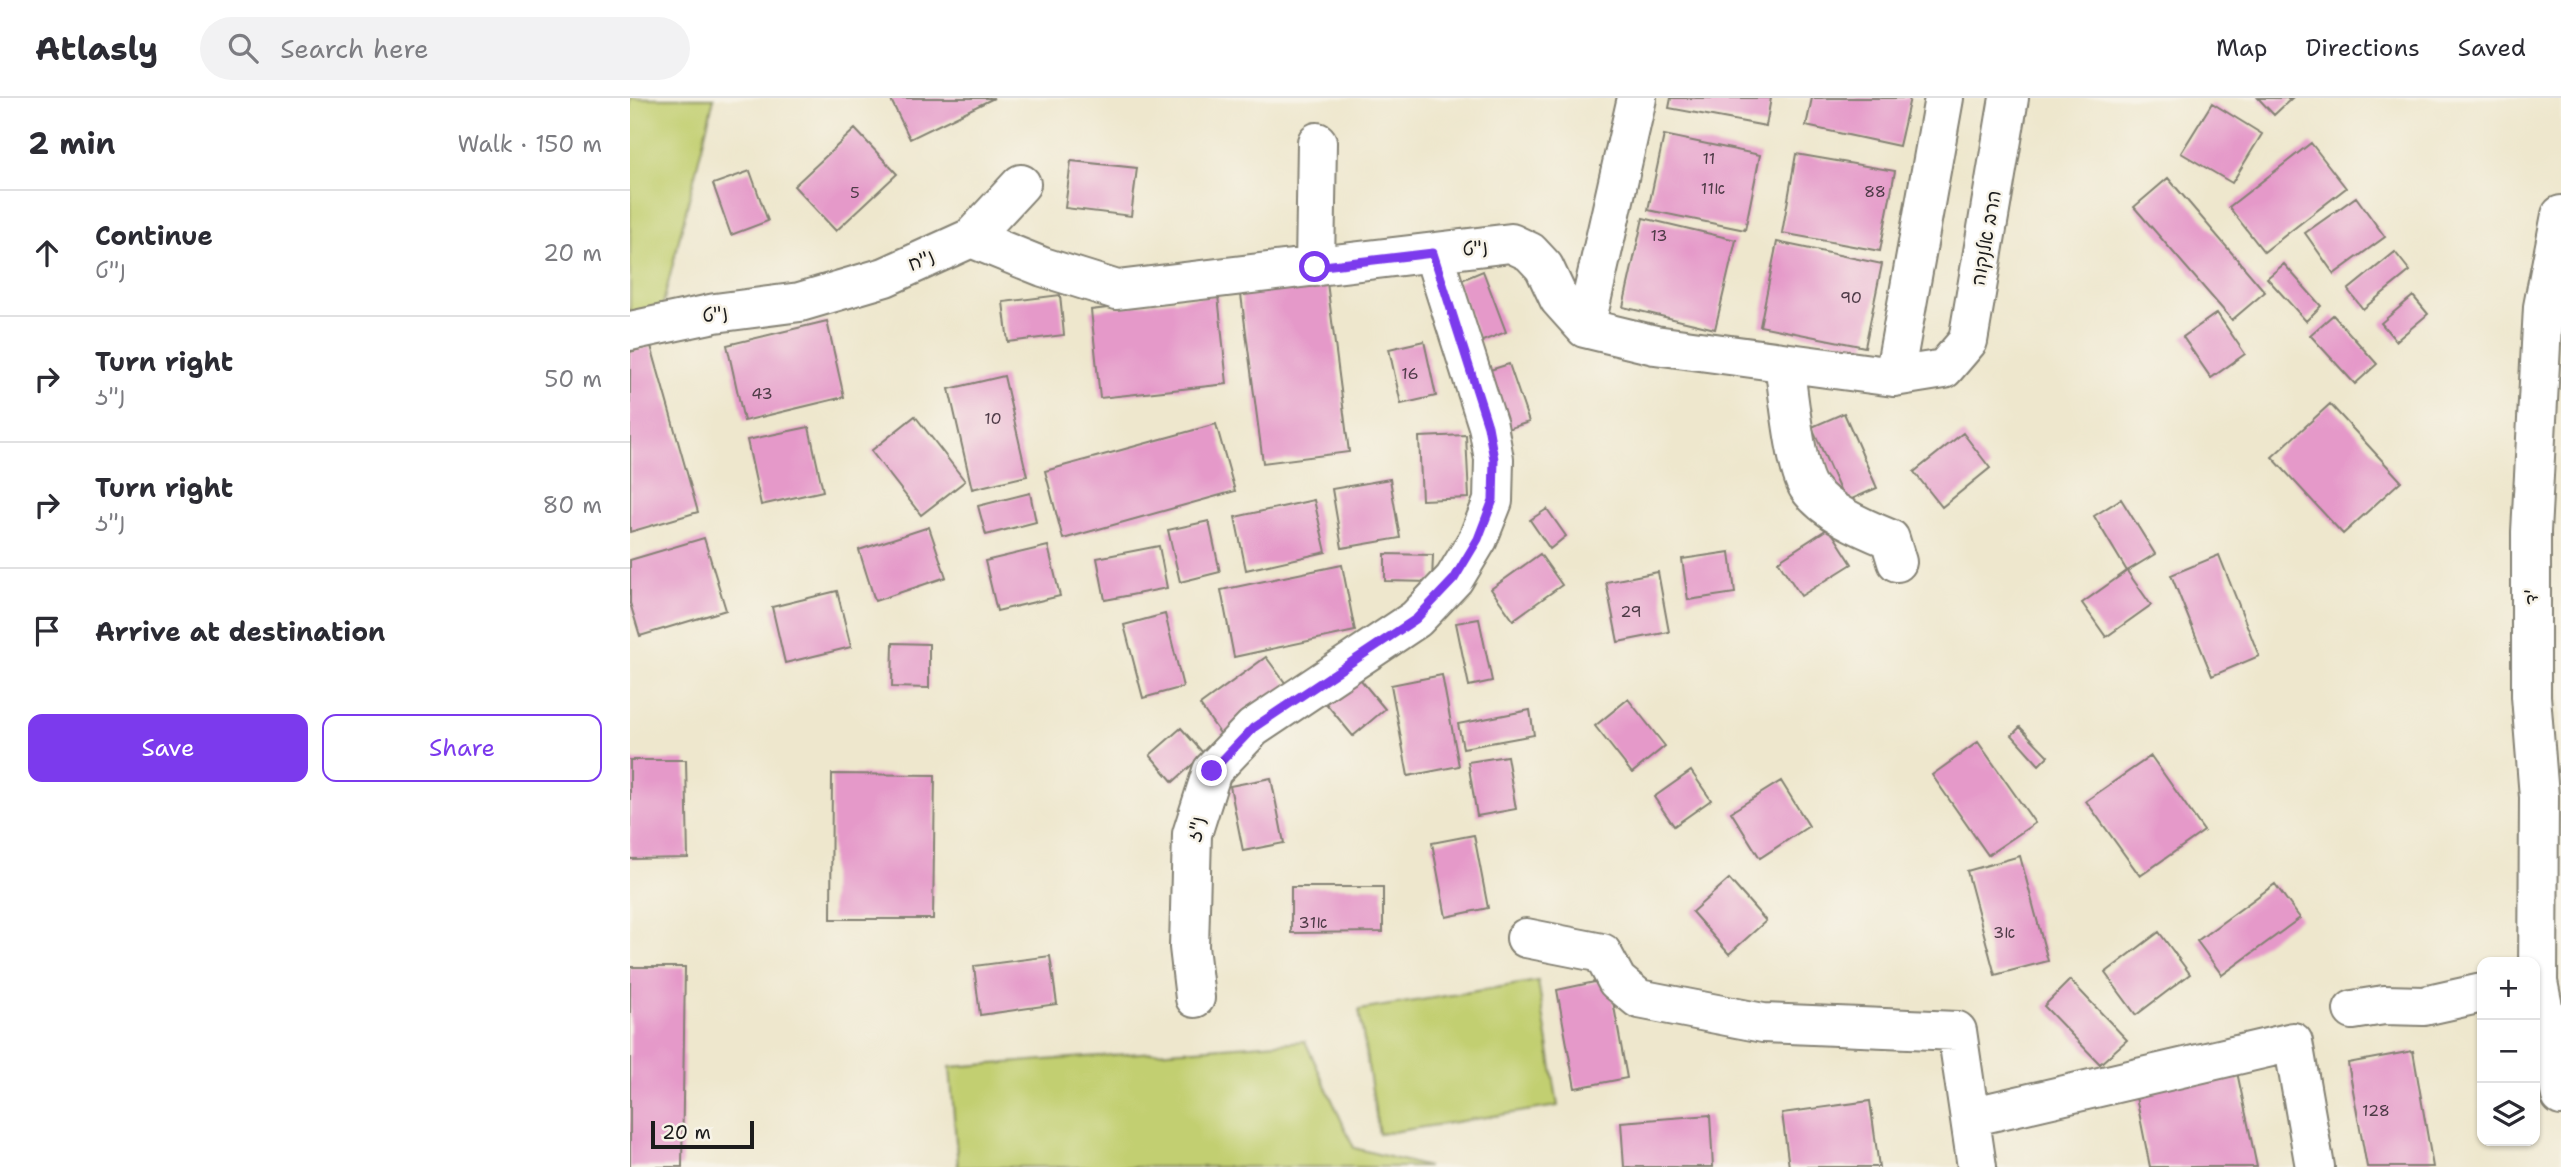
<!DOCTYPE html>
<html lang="en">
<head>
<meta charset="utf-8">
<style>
  :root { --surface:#fff; --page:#f2f2f3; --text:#2b2b33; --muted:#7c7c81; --line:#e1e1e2; --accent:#7c3aed }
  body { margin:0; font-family:"Shantell Sans","Playpen Sans Hebrew",sans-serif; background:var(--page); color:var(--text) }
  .controls { position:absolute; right:21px; bottom:21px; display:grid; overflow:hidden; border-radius:14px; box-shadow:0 2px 5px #0004 }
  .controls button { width:63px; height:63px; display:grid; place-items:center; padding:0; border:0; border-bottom:2px solid var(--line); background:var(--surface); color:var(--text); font:35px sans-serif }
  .scale { position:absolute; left:21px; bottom:18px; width:103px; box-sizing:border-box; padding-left:7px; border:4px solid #1c1c1c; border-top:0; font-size:19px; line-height:24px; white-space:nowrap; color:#1c1c1c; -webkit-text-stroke:5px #f7f3e8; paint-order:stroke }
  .stop { position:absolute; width:21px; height:21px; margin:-16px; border:5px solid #7c3aed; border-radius:50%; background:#fff }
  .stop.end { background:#7c3aed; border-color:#fff; box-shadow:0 2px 7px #0008 }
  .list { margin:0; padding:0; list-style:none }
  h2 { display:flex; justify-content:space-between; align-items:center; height:91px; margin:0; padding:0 28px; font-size:30px }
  h2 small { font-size:23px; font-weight:400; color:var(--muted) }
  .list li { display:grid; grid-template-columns:46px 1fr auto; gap:21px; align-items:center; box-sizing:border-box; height:126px; padding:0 28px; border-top:2px solid var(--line) }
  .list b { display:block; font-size:26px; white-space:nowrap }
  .list p { margin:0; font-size:23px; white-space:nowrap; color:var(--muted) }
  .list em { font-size:23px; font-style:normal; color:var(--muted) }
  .actions { display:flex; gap:14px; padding:21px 28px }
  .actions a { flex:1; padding:16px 0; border:2px solid var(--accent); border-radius:14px; text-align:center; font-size:24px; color:var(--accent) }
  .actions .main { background:var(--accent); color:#fff }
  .icon { flex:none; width:38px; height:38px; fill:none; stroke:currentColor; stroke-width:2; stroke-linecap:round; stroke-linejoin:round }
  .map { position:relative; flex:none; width:1931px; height:1069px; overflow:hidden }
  header { display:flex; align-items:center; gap:42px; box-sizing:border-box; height:98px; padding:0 35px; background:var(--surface); border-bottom:2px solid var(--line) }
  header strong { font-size:33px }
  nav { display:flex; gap:38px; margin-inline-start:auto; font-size:24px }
  .search { width:490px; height:63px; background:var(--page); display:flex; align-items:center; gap:18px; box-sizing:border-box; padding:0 24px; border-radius:38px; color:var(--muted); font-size:26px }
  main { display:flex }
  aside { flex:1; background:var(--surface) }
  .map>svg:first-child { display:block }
  .green { fill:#c2cf71; stroke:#6f7646; stroke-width:2 }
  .building { fill:#e599c9 }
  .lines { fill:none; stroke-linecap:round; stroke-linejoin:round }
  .minor-casing { stroke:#858274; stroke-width:42 }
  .minor { stroke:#fff; stroke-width:38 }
  .route { stroke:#7c3aed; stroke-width:9 }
  .labels { text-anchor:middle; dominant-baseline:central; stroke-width:5; stroke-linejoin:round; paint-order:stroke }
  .number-label { font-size:16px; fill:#4e3b47 }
  .street-label { font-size:19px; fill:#1c1c1c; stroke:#f7f3e8 }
</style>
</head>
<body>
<header>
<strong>Atlasly</strong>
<div class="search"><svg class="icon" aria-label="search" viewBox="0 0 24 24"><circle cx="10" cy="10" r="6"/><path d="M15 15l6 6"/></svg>Search here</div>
<nav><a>Map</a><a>Directions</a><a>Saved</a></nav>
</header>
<main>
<aside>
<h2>2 min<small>Walk · 150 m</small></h2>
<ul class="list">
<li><svg class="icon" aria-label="ahead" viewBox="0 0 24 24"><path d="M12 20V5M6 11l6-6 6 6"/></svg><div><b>Continue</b><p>נ&quot;ט</p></div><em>20 m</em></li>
<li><svg class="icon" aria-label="right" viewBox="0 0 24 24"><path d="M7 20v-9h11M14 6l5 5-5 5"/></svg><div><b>Turn right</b><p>נ&quot;ז</p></div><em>50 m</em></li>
<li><svg class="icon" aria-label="right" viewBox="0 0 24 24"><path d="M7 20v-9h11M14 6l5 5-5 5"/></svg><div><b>Turn right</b><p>נ&quot;ז</p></div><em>80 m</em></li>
<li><svg class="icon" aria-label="arrive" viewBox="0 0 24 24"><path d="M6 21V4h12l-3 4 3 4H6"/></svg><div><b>Arrive at destination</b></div></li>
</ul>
<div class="actions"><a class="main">Save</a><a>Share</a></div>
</aside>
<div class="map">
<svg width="1931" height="1069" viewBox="0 0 1931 1069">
  <rect width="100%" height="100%" fill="#f7f3e8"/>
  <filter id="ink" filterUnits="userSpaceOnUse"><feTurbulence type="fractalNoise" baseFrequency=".0143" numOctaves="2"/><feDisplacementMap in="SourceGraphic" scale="14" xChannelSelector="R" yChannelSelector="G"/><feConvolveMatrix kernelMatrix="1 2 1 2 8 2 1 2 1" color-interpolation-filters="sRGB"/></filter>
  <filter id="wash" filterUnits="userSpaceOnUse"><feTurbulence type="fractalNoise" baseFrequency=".00686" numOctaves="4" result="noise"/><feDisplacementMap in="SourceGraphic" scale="28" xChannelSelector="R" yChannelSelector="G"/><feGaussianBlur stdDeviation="1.57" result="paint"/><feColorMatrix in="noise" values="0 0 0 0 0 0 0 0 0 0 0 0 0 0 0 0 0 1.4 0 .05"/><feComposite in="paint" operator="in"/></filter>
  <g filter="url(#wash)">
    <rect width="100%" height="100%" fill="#eee7cd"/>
    <path class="green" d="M0,0h84l-53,214 -31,6z
      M908,883l20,125 -179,28 -20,-124z
      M675,943l49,107 74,19h-470l-8,-100z"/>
    <g id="blocks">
      <path class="building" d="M260,0h104l-84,41z
        M1041,0h100l-5,28 -97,-18z
        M1182,0h98l-11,48 -93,-20z
        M1628,0h34l-18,17z
        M1582,5l50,31 -30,49 -51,-30z
        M225,31l42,45 -61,57 -42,-45z
        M1034,37l96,20 -15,75 -97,-20z
        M1681,45l35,45 -82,64 -35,-45z
        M1166,56l99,17 -15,80 -98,-18z
        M441,63l66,7 -6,48 -66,-8z
        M120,73l18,50 -37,14 -18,-51z
        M1538,80l97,114 -33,28 -98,-113z
        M1726,99l29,40 -51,37 -29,-41z
        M1013,120l93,22 -21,89 -92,-22z
        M1147,144l105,22 -17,83 -105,-21z
        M1765,154l15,19 -47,38 -15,-19z
        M1654,166l37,42 -15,15 -39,-43z
        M853,173l23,61 -26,10 -23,-60z
        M696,177l23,177 -86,11 -23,-176z
        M430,197l4,40 -56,7 -5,-40z
        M588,197l9,89 -127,14 -9,-88z
        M1783,198l15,18 -32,27 -15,-18z
        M1587,215l28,41 -34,24 -28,-41z
        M1703,217l44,49 -22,20 -45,-49z
        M197,223l17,76 -100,24 -17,-76z
        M794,243l12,55 -35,8 -12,-55z
        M21,248l47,166 -68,20v-180z
        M879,266l20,58 -25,8 -20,-58z
        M374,278l23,100 -55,13 -23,-100z
        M1700,306l71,77 -58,53 -71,-77z
        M1214,315l33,75 -32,14 -33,-75z
        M285,318l50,65 -44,34 -50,-64z
        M586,326l19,67 -172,48 -18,-68z
        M179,329l14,64 -62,14 -14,-65z
        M1333,335l27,35 -48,39 -28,-35z
        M836,337l3,63 -47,2 -3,-63z
        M760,381l10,59 -58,10 -10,-59z
        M400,395l6,29 -50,13 -8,-29z
        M1491,401l34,55 -28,17 -33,-55z
        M684,402l12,52 -80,18 -11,-53z
        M917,411l19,27 -16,13 -20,-29z
        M579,423l11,51 -40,10 -12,-52z
        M299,429l17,50 -71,24 -16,-51z
        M1199,430l23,36 -51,32 -23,-35z
        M74,440l22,72 -86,26 -10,-33v-43z
        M418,448l12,50 -63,15 -12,-50z
        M529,448l8,42 -62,12 -8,-42z
        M1100,454l5,41 -47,7 -6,-41z
        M755,456l48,1 -1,27 -47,-1z
        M910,456l22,31 -49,35 -22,-31z
        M1589,457l40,101 -47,20 -41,-101z
        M712,467l13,66 -121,26 -13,-67z
        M1497,473l24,34 -45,32 -24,-34z
        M1028,474l11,60 -51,10 -12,-60z
        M207,493l14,56 -66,16 -13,-56z
        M535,516l18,73 -40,11 -19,-73z
        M849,521l13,62 -23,5 -13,-63z
        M263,545l36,1v44l-37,-1z
        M636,559l23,31 -67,48 -22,-31z
        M721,570l34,41 -32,27 -34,-41z
        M812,577l17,91 -51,10 -17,-91z
        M998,601l37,47 -33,27 -37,-47z
        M900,612l4,25 -71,13 -5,-24z
        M1390,629l28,29 -9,9 -27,-30z
        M551,630l23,26 -31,28 -23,-27z
        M1348,644l57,81 -47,32 -56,-80z
        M877,658l9,53 -39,7 -9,-54z
        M1521,658l53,75 -64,45 -54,-75z
        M0,662h56l2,98 -58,1z
        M1061,673l20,29 -37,26 -20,-29z
        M202,676l103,1 -2,144h-102z
        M641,680l13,65 -41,8 -13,-65z
        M1151,683l28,45 -49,32 -29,-46z
        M844,737l14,73 -42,9 -14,-74z
        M1390,758l28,105 -53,14 -28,-104z
        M1099,781l37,42 -37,33 -37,-42z
        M1645,786l25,34 -78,57 -25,-34z
        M661,789h92v45l-92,1z
        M1529,834l31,42 -54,41 -31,-42z
        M420,858l7,48 -77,11 -6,-49z
        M0,869h55l-3,200h-52z
        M979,881l18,99 -52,10 -18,-98z
        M1440,882l57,60 -27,24 -56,-58z
        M1783,953l20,116h-66l-19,-104z
        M1607,974l20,95h-107l-15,-75z
        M1240,1003l9,66h-90l-7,-54z
        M1080,1017l3,52h-89l-3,-45z"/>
    </g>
  </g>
  <g filter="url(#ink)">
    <use href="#blocks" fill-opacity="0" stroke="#858274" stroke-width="2"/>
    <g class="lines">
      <defs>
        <path id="minor" d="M1931,117l-18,92 -12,225v164l8,101 -1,185 23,114
          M341,140l72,29 74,23 394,-47 19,9 14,15 15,32 26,29 70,17 239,32 50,-8 24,-28 41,-243
          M685,169l2,-125
          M955,230l52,-230
          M0,233l85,-18 85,-11 85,-25 86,-39 50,-54
          M1154,265c4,26 11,104 24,124 17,25 55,41 82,52l7,23
          M1264,279l50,-279
          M896,840l76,15 15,28 22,18 124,24 194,8 20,136
          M565,900l-6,-51 3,-113 20,-63 41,-43 163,-109 38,-40 24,-40 15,-38 1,-42 -6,-33 -55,-173
          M1723,912l31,-5 40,1 58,-13
          M1340,1019l323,-75 22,125"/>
      </defs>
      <use href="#minor" class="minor-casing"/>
      <use href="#minor" class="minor"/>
    </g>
  </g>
  <g class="lines" filter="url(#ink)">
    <path class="route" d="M582,673l41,-43 163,-109 38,-40 24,-40 15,-39 1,-41 -6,-33 -55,-173 -118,14"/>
  </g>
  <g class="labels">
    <g class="number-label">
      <text x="1079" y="60">11</text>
      <text x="1083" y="90">11א</text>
      <text x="1245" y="93">88</text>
      <text x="225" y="94">5</text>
      <text x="1029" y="137">13</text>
      <text x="1221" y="199">90</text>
      <text x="780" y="275">16</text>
      <text x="132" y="295">43</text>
      <text x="363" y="320">10</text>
      <text x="1001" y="513">29</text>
      <text x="683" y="824">31א</text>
      <text x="1374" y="834">3א</text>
      <text x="1746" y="1012">128</text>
    </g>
    <g class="street-label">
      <text transform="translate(1356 140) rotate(-80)">הרב אלנקוה</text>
      <text transform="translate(845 150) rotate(-7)">נ"ט</text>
      <text transform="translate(291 162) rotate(-24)">נ"ח</text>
      <text transform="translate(85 216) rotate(-10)">נ"ט</text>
      <text transform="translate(1901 499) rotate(-90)">ד'</text>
      <text transform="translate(566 731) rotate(-78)">נ"ז</text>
    </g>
  </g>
</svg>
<div class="controls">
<button>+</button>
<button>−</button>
<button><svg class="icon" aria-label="layers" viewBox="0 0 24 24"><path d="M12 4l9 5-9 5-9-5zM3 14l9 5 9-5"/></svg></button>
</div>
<div class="scale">20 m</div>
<div class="stop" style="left:685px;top:169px"></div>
<div class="stop end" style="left:582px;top:673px"></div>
</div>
</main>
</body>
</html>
